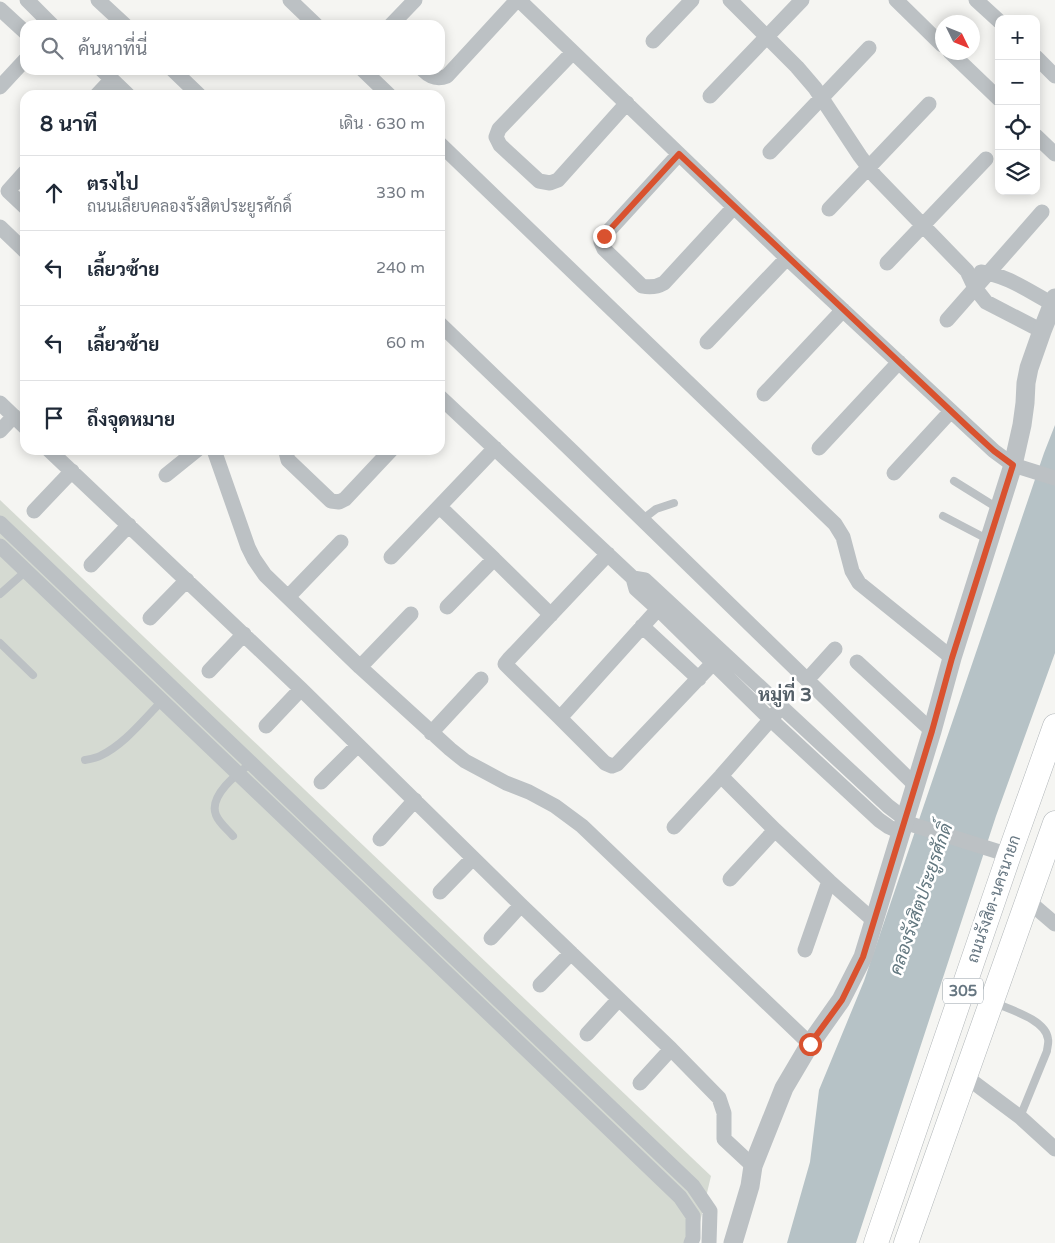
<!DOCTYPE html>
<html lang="th">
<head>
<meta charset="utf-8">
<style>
  :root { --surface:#fff; --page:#f6f6f7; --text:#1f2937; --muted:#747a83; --line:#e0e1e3 }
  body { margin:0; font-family:"Varela Round",Sarabun,sans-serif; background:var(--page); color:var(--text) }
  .controls { position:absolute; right:15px; top:15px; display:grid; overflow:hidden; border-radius:10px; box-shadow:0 2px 12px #0003 }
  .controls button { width:45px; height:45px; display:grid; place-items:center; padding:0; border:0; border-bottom:1px solid var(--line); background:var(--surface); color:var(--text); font:25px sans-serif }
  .compass { position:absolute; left:935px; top:15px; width:45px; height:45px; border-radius:50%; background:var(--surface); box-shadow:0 2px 12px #0003; rotate:133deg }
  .stop { position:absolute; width:15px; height:15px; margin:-11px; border:4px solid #d9522f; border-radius:50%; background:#fff }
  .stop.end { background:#d9522f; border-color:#fff; box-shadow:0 1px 5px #0008 }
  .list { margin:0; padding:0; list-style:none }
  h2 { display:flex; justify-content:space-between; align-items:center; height:65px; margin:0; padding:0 20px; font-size:21px }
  h2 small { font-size:16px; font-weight:400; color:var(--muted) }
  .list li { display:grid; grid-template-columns:32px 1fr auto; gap:15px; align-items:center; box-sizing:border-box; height:75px; padding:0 20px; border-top:1px solid var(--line) }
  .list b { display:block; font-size:19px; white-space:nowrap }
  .list p { margin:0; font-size:16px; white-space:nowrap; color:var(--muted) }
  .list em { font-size:16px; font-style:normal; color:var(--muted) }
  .icon { flex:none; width:28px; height:28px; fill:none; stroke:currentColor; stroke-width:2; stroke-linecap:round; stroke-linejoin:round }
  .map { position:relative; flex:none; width:1055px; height:1243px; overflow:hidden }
  .search { position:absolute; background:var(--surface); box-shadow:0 2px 12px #0003; left:20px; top:20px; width:425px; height:55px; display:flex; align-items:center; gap:12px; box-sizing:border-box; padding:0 18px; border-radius:15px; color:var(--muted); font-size:19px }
  .panel { position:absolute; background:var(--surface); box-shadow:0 2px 12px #0003; left:20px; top:90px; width:425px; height:365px; border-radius:15px }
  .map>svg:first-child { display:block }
  .green { fill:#d5dad2 }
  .water { fill:#b6c2c6 }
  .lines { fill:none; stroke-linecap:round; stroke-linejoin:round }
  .primary-casing { stroke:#b0b5b8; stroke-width:25 }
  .service { stroke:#bcc1c4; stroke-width:8 }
  .minor { stroke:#bcc1c4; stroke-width:15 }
  .tertiary { stroke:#bcc1c4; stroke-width:19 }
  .primary { stroke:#fff; stroke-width:24 }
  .route { stroke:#d9522f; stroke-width:6 }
  .labels { text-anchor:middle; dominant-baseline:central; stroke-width:5; stroke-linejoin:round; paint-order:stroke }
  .shield { fill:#fff; stroke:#949fa7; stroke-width:1 }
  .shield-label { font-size:15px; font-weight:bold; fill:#667681 }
  .street-label { font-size:16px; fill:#667681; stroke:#fff }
  .water-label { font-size:18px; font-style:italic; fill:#62777f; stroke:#fff }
  .quarter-label { font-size:19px; font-weight:bold; fill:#545f67; stroke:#fff }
</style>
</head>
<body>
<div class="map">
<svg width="1055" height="1243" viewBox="0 0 1055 1243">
  <rect width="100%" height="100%" fill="#f5f5f2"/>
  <path class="green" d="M0,500l711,676 -16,67h-695z"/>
  <path class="water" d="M1055,425v228l-59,163 -140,427h-69l23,-81 9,-72 45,-109 180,-528z"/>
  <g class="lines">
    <defs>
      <path id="primary" d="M876,1243l133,-388 46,-129
        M906,1243l149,-420"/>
    </defs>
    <use href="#primary" class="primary-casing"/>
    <path class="service" d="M954,481l45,28
      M943,516l46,24
      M643,519l13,-10 18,-6
      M0,594l26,-23
      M0,643l33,32
      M85,760c5,-1 11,-2 15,-4 25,-12 43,-36 62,-55
      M233,836c-5,-6 -14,-13 -17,-21 -8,-19 22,-42 35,-52
      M995,1003c16,7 51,17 53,36 1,4 -1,9 -1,12l-27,66"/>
    <path class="minor" d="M27,0l25,25
      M98,0l27,25
      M290,0l26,25
      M519,0l268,258 207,193 19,14 42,13
      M730,0l67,67 18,21 45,68 15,20 92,95 8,17 11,14 56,29
      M896,0l46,45
      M976,0l23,21
      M0,9l25,23
      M391,25l24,-25
      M653,41l39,-41
      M573,52l-74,77 -3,8 4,8 39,36 11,2 8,-3 69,-77
      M950,52l49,47
      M1036,57l19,19
      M102,70l26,25
      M173,70l26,25
      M363,70l26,25
      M423,70c7,7 14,10 24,6l70,-76
      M0,87l25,-27
      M97,95l15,-16
      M710,96l92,-96
      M1036,136l19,18
      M440,144l395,380 8,13 9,34 7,12 93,75
      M770,152l99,-104
      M679,154l-75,82 -3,6 3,7 38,37c9,2 15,1 22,-3l70,-76
      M25,172l-17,19 17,16
      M829,209l100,-105
      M0,227l25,24
      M887,263l99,-104
      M981,272c26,3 49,20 72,32
      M947,320l95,-108
      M440,324l134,129 341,332
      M707,342l80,-84
      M764,394l79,-84
      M440,397l193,181 3,11 22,20 112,110 109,101 10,7 11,5
      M0,403l25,24
      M0,431l14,-15
      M819,448l80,-86
      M49,450l252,239 220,216 150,144 48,49 5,15v26l29,27
      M214,450l34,97 6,12 11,16 95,92 90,82 15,12 41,22 23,9 26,14 27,20 228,218
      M288,450l-2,2 2,8 43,41 8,1 6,-3 46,-49
      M894,473l57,-62
      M166,475l31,-25
      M440,507l54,52
      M34,511l38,-40
      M0,523l693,663 17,25 -1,32
      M0,546l412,394 268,257 13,19v22l-2,5
      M391,557l104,-109
      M91,565l38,-40
      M633,578l12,2 243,226 17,13
      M288,597l53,-55
      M447,607l47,-48 57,56
      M658,609l-98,109 45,45 7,3 5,-2 96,-101
      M150,618l37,-38
      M642,626l57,53
      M857,662l75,69
      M360,667l51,-53
      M209,671l35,-37
      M807,680l28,-31
      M560,718l-55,-54 4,-5 99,-105
      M266,726l35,-37
      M431,733l50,-54
      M721,776l54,54 54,51 -24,69
      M321,782l37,-37
      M904,822l105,33
      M674,827l47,-51 56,-64
      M380,839l35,-39
      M730,879l45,-49
      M829,881l45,40
      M440,892l33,-34
      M1027,900l28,24
      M491,938l30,-33
      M540,985l31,-32
      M587,1034l32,-35
      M965,1076l55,41 35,32
      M640,1083l31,-34"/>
    <path class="tertiary" d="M733,1243l17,-57 3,-20 31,-78 26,-44 31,-44 22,-43 69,-226 20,-73 61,-193 9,-40 3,-22 1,-20 3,-15 13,-37 13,-33"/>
    <use href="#primary" class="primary"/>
  </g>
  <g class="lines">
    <path class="route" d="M604,236l75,-82 291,275 24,22 19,14 -61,193 -20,73 -69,226 -21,43 -32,44"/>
  </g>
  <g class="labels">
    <rect class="shield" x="943" y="978.5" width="40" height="25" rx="4"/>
    <g class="shield-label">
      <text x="963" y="991">305</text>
    </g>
    <g class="street-label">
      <text transform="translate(994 899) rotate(-71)">ถนนรังสิต-นครนายก</text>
    </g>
    <g class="water-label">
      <text transform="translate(921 899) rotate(-71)">คลองรังสิตประยูรศักดิ์</text>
    </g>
    <g class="quarter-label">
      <text x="785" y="695">หมู่ที่ 3</text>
    </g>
  </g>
</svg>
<div class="controls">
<button>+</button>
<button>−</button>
<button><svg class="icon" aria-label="locate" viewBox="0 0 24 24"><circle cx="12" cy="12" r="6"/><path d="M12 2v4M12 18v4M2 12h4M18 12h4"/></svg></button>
<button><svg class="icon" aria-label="layers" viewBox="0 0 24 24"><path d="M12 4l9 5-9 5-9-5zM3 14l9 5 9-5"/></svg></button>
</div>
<svg class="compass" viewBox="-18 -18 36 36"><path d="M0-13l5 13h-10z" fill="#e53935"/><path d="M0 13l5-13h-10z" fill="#747a83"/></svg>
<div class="stop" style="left:810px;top:1044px"></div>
<div class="stop end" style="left:604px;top:236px"></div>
<div class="search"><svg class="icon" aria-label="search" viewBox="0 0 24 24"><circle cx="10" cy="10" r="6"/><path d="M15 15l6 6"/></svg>ค้นหาที่นี่</div>
<section class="panel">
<h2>8 นาที<small>เดิน · 630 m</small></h2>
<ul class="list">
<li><svg class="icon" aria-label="ahead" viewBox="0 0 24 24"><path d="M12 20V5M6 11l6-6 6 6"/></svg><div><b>ตรงไป</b><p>ถนนเลียบคลองรังสิตประยูรศักดิ์</p></div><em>330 m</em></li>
<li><svg class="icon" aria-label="left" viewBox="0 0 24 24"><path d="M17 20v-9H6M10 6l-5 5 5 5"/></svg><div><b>เลี้ยวซ้าย</b></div><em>240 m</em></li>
<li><svg class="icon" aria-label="left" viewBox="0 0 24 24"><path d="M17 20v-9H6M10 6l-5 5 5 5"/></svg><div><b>เลี้ยวซ้าย</b></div><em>60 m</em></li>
<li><svg class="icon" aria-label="arrive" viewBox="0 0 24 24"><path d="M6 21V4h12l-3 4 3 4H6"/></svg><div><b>ถึงจุดหมาย</b></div></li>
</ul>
</section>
</div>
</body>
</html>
